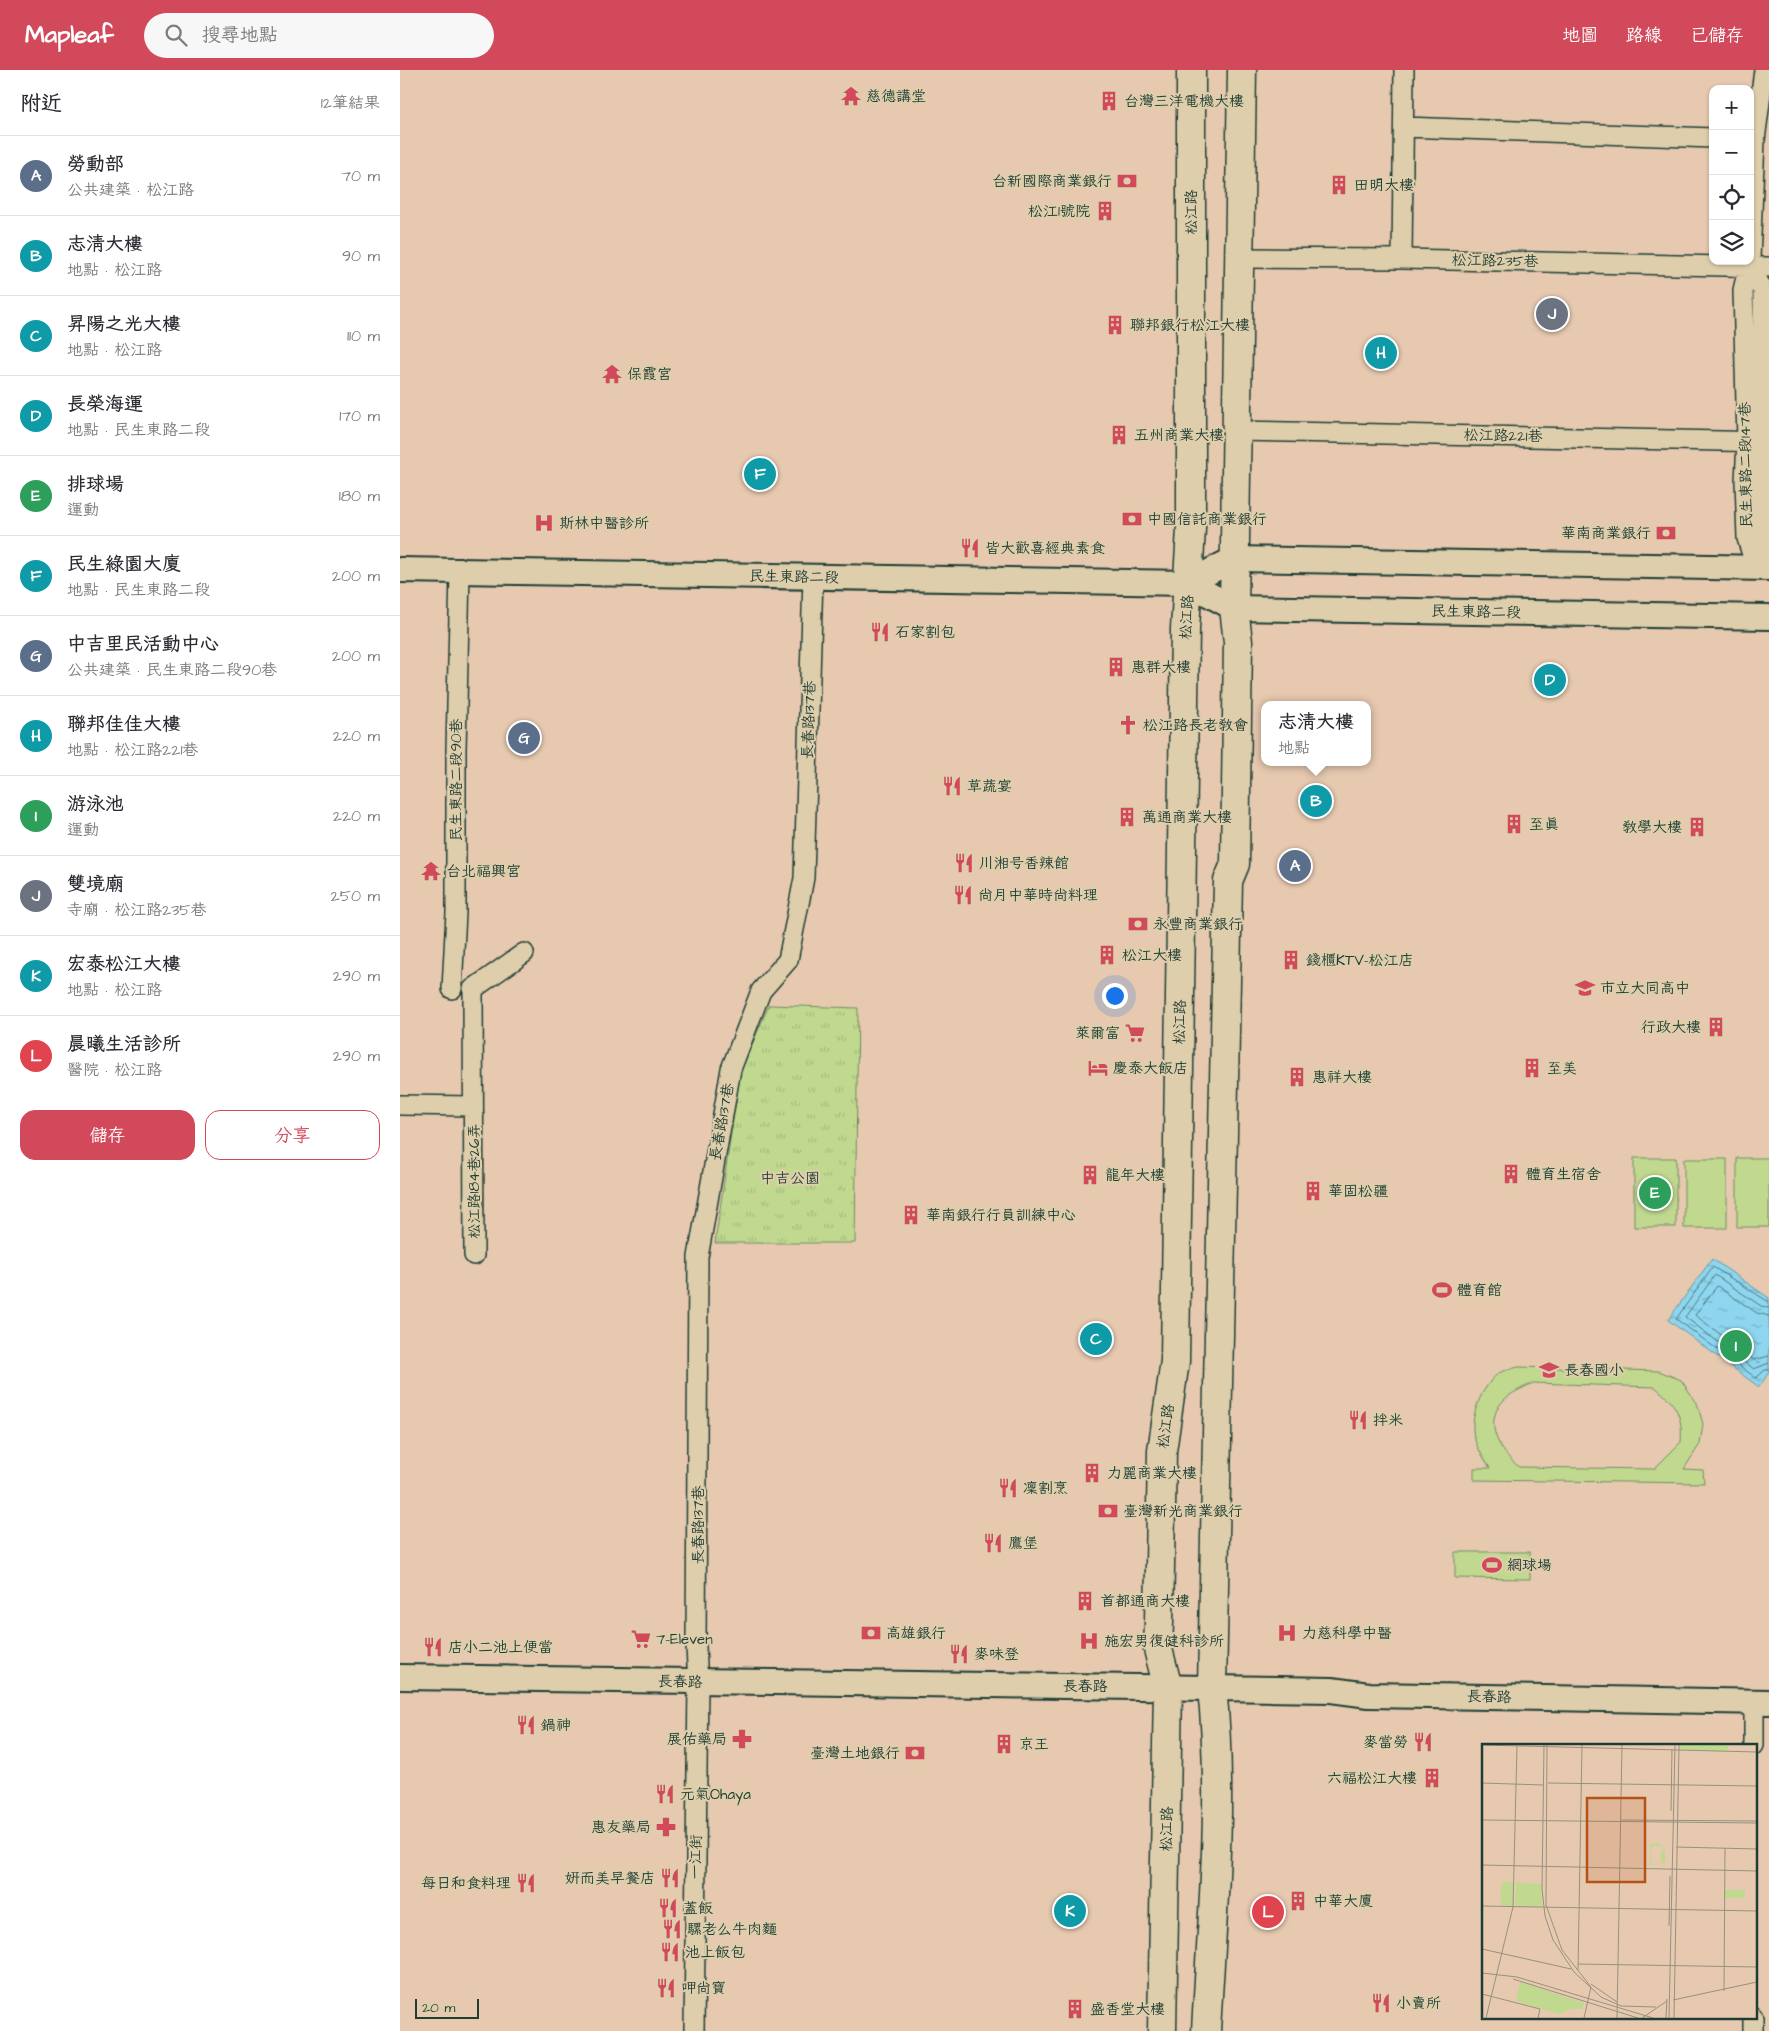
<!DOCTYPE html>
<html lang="zh-TW">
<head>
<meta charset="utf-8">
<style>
  :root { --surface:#fff; --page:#f7f7f7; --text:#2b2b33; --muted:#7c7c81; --line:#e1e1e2; --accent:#d1495b }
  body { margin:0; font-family:"Architects Daughter","LXGW WenKai TC",sans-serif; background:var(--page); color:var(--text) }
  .controls { position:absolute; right:15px; top:15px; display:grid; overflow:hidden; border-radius:10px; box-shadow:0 1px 4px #0004 }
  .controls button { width:45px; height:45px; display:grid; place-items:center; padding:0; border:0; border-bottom:1px solid var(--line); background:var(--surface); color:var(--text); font:25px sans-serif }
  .scale { position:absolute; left:15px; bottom:12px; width:64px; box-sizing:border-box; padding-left:5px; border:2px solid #1f3d34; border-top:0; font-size:14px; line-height:18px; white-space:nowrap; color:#1f3d34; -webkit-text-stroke:4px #dfceab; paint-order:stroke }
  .you { position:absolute; left:714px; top:925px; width:18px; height:18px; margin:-12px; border:4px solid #fff; border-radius:50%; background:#1a73e8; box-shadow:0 0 0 8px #1a73e833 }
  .badge { display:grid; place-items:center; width:32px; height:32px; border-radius:50%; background:var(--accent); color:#fff; font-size:16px; font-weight:700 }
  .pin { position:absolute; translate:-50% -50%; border:2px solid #fff; box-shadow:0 1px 5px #0006 }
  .popup { position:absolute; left:861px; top:631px; width:110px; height:65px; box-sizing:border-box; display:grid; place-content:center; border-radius:10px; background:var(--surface); filter:drop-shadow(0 1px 4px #0005); font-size:16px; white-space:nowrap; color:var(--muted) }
  .popup b { font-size:19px; color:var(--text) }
  .popup::after { content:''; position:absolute; left:50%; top:100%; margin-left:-10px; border:10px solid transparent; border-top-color:var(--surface) }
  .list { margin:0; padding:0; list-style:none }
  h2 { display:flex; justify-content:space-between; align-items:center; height:65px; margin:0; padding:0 20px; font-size:21px }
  h2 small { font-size:16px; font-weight:400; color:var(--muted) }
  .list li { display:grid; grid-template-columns:32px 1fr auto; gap:15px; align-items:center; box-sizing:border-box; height:80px; padding:0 20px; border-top:1px solid var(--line) }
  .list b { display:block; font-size:19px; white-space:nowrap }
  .list p { margin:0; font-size:16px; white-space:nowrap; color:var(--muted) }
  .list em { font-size:16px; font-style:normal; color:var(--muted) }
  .actions { display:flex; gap:10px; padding:15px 20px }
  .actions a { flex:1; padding:11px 0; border:1px solid var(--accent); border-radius:15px; text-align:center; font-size:18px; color:var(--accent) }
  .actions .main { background:var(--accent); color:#fff }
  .icon { flex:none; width:28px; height:28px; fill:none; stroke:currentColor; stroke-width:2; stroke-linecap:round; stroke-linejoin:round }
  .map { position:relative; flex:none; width:1369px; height:1961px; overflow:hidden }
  header { display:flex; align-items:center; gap:30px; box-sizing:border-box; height:70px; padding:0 25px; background:var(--accent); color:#fff }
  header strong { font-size:24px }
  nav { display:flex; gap:28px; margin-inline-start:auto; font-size:18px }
  .search { width:350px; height:45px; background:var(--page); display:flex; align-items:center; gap:12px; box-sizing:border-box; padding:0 18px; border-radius:28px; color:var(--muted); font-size:19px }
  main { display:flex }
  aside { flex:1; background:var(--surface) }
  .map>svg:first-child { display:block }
  .grass { fill:url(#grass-tufts); stroke:#708b62 }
  .garden { fill:#c0d98f; stroke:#708b62; fill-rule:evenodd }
  .water { fill:url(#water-ripples); stroke:#6299a4 }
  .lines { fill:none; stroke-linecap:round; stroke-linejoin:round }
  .shore { stroke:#4b7a7f; stroke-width:1 }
  .minor-casing { stroke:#1f3d34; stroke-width:22 }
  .tertiary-casing { stroke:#1f3d34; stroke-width:28 }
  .secondary-casing { stroke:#1f3d34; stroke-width:31 }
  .minor { stroke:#dfceab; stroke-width:19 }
  .tertiary { stroke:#dfceab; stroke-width:24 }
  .secondary { stroke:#dfceab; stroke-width:28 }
  .labels { text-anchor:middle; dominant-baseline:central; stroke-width:4; stroke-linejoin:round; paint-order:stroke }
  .poi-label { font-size:15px; fill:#1f3d34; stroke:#dfceab; text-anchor:start }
  .street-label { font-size:15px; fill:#1f3d34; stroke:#dfceab }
  .park-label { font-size:15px; fill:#274539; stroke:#dfceab }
  .inset-road { fill:none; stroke:#97917e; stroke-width:1 }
  .view { fill:#b65216; fill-opacity:0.15; stroke:#b65216; stroke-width:2.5 }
  .inset-edge { fill:none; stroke:#1f3d34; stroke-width:2.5 }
</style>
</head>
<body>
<header>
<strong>Mapleaf</strong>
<div class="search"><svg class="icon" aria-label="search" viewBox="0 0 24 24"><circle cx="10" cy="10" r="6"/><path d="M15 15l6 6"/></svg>搜尋地點</div>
<nav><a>地圖</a><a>路線</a><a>已儲存</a></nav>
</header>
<main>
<aside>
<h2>附近<small>12筆結果</small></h2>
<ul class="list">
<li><span class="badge" style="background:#5c6f8a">A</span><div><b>勞動部</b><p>公共建築 · 松江路</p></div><em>70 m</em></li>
<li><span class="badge" style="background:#0f9aa8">B</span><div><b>志清大樓</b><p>地點 · 松江路</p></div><em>90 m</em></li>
<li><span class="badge" style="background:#0f9aa8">C</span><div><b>昇陽之光大樓</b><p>地點 · 松江路</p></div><em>110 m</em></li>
<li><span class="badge" style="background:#0f9aa8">D</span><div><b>長榮海運</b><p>地點 · 民生東路二段</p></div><em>170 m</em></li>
<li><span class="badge" style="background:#2e9e5b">E</span><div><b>排球場</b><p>運動</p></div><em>180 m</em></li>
<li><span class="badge" style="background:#0f9aa8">F</span><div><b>民生綠園大廈</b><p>地點 · 民生東路二段</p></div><em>200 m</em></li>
<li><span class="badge" style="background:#5c6f8a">G</span><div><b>中吉里民活動中心</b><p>公共建築 · 民生東路二段90巷</p></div><em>200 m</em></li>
<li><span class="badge" style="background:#0f9aa8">H</span><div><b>聯邦佳佳大樓</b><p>地點 · 松江路221巷</p></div><em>220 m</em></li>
<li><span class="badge" style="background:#2e9e5b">I</span><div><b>游泳池</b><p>運動</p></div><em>220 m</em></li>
<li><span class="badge" style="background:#6b7280">J</span><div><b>雙境廟</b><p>寺廟 · 松江路235巷</p></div><em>250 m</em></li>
<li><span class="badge" style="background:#0f9aa8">K</span><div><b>宏泰松江大樓</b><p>地點 · 松江路</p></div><em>290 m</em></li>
<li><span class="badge" style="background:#e0444e">L</span><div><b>晨曦生活診所</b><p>醫院 · 松江路</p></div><em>290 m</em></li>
</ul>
<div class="actions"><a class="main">儲存</a><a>分享</a></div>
</aside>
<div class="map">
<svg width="1369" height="1961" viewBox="0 0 1369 1961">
  <defs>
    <pattern id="grass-tufts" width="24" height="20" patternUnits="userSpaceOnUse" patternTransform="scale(1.25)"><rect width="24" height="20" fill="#c0d98f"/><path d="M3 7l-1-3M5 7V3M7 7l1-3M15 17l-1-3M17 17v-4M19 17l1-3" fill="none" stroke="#a5bb7c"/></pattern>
    <pattern id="water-ripples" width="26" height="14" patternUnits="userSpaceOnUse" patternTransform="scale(1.25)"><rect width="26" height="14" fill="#8ed6ef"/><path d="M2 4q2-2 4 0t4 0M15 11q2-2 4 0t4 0" fill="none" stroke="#73afc2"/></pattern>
  </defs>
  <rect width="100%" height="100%" fill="#e7c9b0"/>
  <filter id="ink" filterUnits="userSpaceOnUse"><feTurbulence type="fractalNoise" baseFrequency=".02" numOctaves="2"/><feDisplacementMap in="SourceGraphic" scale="10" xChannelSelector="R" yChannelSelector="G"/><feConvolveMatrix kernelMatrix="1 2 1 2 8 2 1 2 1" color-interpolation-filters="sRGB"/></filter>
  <g filter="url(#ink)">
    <path class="grass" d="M369,935l89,3 -3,235h-140l25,-170z"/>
    <path class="garden" d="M1234,1088h42v69h-42z
      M1337,1088h32v69h-32z
      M1284,1089h43v69h-43z
      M1118,1297l141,4 22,9 16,23 6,21 -3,20 -16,25 19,1 1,13 -230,-3v-12h16c-7,-12 -17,-25 -17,-39 -1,-19 11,-45 26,-56 5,-3 13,-4 19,-6zM1133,1313l122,4c21,17 28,28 26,55l-27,27 -135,-2c-19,-15 -36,-43 -17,-65 8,-9 21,-14 31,-19z
      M1055,1482h75v27l-75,-1z"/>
    <path class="water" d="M1312,1189l57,39v74l-10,15 -91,-67z"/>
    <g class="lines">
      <path class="shore" d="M1369,1232l-56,-35 -37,52 80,59 9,-8h4
        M1369,1238l-8,-2 -46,-31 -30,42 69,52 15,-6
        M1369,1246l-12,-3 -40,-27 -22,29 59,45 15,-4"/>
      <defs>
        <path id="minor" d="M1004,57l309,11
          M839,188l163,1 367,8
          M1002,189l2,-189
          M1350,189l5,-119 9,-70
          M1350,191l-7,29 4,151 -2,40 2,57 9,30
          M1350,197l13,23v247l-6,30
          M836,361l533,11
          M52,919l4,-76v-163l4,-179
          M0,1035l73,1
          M74,1185l-1,-266 51,-36
          M1354,1675v-44
          M1353,1947v14
          M294,1961l4,-348 -2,-36 2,-390 33,-188 30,-78 27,-31 16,-82 9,-301"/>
        <path id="tertiary" d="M0,500l788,13 46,25 535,9
          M788,513l46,-24 535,9
          M0,1607l812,11 119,2 38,5 400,7"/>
        <path id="secondary" d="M762,1961l6,-343 -10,-39 1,-26 3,-172 13,-90 10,-732 6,-100v-459
          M806,1961c6,-114 18,-230 6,-343l16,-807 7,-17 3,-222 -4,-34 8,-538"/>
      </defs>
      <use href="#minor" class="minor-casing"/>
      <use href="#tertiary" class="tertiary-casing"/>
      <use href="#secondary" class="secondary-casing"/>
      <use href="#minor" class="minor"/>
      <use href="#tertiary" class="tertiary"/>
      <use href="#secondary" class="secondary"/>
    </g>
  </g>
  <defs>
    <symbol id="temple-bare" viewBox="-9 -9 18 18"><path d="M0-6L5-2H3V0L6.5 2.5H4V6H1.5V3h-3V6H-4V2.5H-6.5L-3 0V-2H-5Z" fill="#d1495b" stroke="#dfceab" stroke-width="2.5" paint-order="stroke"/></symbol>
    <symbol id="building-bare" viewBox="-9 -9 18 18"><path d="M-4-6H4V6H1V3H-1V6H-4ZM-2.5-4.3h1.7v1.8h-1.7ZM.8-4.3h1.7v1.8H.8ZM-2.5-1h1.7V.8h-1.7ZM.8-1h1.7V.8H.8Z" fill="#d1495b" stroke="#dfceab" stroke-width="2.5" paint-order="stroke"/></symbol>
    <symbol id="bank-bare" viewBox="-9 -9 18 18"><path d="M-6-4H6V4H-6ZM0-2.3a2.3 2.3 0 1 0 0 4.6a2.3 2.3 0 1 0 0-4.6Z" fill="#d1495b" stroke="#dfceab" stroke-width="2.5" paint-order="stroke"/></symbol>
    <symbol id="hospital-bare" viewBox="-9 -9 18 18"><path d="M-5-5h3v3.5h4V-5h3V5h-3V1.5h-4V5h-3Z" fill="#d1495b" stroke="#dfceab" stroke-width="2.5" paint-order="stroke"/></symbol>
    <symbol id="restaurant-bare" viewBox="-9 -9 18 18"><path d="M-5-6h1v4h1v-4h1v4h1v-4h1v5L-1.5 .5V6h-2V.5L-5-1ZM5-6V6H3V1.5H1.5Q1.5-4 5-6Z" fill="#d1495b" stroke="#dfceab" stroke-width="2.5" paint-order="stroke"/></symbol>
    <symbol id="church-bare" viewBox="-9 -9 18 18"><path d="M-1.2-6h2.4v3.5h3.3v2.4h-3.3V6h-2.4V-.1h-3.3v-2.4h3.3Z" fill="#d1495b" stroke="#dfceab" stroke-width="2.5" paint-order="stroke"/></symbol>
    <symbol id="school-bare" viewBox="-9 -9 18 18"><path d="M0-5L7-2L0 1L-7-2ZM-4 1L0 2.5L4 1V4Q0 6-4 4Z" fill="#d1495b" stroke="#dfceab" stroke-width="2.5" paint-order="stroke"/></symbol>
    <symbol id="supermarket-bare" viewBox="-9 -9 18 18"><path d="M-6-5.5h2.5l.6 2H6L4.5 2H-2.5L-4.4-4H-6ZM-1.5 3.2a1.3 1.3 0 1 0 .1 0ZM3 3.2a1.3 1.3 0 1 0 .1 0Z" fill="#d1495b" stroke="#dfceab" stroke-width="2.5" paint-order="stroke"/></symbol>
    <symbol id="hotel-bare" viewBox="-9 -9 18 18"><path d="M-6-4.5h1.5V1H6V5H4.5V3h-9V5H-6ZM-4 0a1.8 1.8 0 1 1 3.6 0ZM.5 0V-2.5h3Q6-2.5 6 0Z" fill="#d1495b" stroke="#dfceab" stroke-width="2.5" paint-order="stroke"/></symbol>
    <symbol id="stadium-bare" viewBox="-9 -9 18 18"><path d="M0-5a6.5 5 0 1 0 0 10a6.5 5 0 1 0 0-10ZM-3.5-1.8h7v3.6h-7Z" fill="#d1495b" stroke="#dfceab" stroke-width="2.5" paint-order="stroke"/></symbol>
    <symbol id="pharmacy-bare" viewBox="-9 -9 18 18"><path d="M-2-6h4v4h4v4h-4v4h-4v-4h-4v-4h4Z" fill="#d1495b" stroke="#dfceab" stroke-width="2.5" paint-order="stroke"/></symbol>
  </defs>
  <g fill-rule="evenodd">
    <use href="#temple-bare" x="437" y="12" width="28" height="28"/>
    <use href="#building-bare" x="695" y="17" width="28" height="28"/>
    <use href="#bank-bare" x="713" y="97" width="28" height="28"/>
    <use href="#building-bare" x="925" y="101" width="28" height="28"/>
    <use href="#building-bare" x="691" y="127" width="28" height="28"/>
    <use href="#building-bare" x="701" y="241" width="28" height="28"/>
    <use href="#temple-bare" x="198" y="290" width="28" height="28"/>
    <use href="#building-bare" x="705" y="351" width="28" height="28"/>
    <use href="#bank-bare" x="718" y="435" width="28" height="28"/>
    <use href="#hospital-bare" x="130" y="439" width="28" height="28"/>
    <use href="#bank-bare" x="1252" y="449" width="28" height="28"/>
    <use href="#restaurant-bare" x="556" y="464" width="28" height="28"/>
    <use href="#restaurant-bare" x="466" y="548" width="28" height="28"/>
    <use href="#building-bare" x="702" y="583" width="28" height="28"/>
    <use href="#church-bare" x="714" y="641" width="28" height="28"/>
    <use href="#restaurant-bare" x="538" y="702" width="28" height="28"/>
    <use href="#building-bare" x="713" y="733" width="28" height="28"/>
    <use href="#building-bare" x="1100" y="740" width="28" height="28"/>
    <use href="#building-bare" x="1283" y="743" width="28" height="28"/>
    <use href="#restaurant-bare" x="550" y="779" width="28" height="28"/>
    <use href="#temple-bare" x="17" y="787" width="28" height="28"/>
    <use href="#restaurant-bare" x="549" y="811" width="28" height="28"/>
    <use href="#bank-bare" x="724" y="840" width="28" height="28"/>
    <use href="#building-bare" x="693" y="871" width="28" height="28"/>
    <use href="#building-bare" x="877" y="876" width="28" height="28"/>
    <use href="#school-bare" x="1171" y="904" width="28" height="28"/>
    <use href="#building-bare" x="1302" y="943" width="28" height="28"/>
    <use href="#supermarket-bare" x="721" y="949" width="28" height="28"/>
    <use href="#hotel-bare" x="684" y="984" width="28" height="28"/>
    <use href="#building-bare" x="1118" y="984" width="28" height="28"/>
    <use href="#building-bare" x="883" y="993" width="28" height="28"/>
    <use href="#building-bare" x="1097" y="1090" width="28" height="28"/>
    <use href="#building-bare" x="676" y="1091" width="28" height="28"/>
    <use href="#building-bare" x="899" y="1107" width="28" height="28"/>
    <use href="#building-bare" x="497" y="1131" width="28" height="28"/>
    <use href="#stadium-bare" x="1028" y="1206" width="28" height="28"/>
    <use href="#school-bare" x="1135" y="1286" width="28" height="28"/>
    <use href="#restaurant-bare" x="944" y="1336" width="28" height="28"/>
    <use href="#building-bare" x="678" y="1389" width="28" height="28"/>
    <use href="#restaurant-bare" x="594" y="1404" width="28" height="28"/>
    <use href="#bank-bare" x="694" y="1427" width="28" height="28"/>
    <use href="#restaurant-bare" x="579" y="1459" width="28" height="28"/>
    <use href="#stadium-bare" x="1078" y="1481" width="28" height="28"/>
    <use href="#building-bare" x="671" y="1517" width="28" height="28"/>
    <use href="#bank-bare" x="457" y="1549" width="28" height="28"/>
    <use href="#hospital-bare" x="873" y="1549" width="28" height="28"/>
    <use href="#supermarket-bare" x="227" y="1555" width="28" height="28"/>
    <use href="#hospital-bare" x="675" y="1557" width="28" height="28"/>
    <use href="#restaurant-bare" x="19" y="1563" width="28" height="28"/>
    <use href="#restaurant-bare" x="545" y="1570" width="28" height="28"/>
    <use href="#restaurant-bare" x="112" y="1641" width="28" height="28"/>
    <use href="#pharmacy-bare" x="328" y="1655" width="28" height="28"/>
    <use href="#restaurant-bare" x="1009" y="1658" width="28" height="28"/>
    <use href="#building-bare" x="590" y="1660" width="28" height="28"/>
    <use href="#bank-bare" x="501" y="1669" width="28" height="28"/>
    <use href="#building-bare" x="1018" y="1694" width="28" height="28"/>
    <use href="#restaurant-bare" x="251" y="1710" width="28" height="28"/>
    <use href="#pharmacy-bare" x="252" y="1743" width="28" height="28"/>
    <use href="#restaurant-bare" x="256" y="1794" width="28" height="28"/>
    <use href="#restaurant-bare" x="112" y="1799" width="28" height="28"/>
    <use href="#building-bare" x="884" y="1817" width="28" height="28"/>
    <use href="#restaurant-bare" x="254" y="1824" width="28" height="28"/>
    <use href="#restaurant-bare" x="258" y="1845" width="28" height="28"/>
    <use href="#restaurant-bare" x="256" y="1868" width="28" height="28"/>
    <use href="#restaurant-bare" x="252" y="1904" width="28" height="28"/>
    <use href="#restaurant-bare" x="967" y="1919" width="28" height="28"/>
    <use href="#building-bare" x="661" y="1925" width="28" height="28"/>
  </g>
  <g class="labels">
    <g class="poi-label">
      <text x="466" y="26">慈德講堂</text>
      <text x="724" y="31">台灣三洋電機大樓</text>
      <text x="712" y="111" text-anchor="end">台新國際商業銀行</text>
      <text x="954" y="115">田明大樓</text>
      <text x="690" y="141" text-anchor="end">松江1號院</text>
      <text x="730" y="255">聯邦銀行松江大樓</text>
      <text x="227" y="304">保霞宮</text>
      <text x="734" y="365">五州商業大樓</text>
      <text x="747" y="449">中國信託商業銀行</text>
      <text x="159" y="453">斯林中醫診所</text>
      <text x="1251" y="463" text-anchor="end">華南商業銀行</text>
      <text x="585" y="478">皆大歡喜經典素食</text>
      <text x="495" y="562">石家割包</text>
      <text x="731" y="597">惠群大樓</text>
      <text x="743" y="655">松江路長老教會</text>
      <text x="567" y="716">草蔬宴</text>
      <text x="742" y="747">萬通商業大樓</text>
      <text x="1129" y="754">至真</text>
      <text x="1282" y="757" text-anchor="end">教學大樓</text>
      <text x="579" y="793">川湘号香辣館</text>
      <text x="46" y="801">台北福興宮</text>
      <text x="578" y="825">尚月中華時尚料理</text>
      <text x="753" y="854">永豐商業銀行</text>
      <text x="722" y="885">松江大樓</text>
      <text x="906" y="890">錢櫃KTV-松江店</text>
      <text x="1200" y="918">市立大同高中</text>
      <text x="1301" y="957" text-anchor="end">行政大樓</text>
      <text x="720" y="963" text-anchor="end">萊爾富</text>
      <text x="713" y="998">慶泰大飯店</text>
      <text x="1147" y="998">至美</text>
      <text x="912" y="1007">惠祥大樓</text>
      <text x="1126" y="1104">體育生宿舍</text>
      <text x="705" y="1105">龍年大樓</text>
      <text x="928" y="1121">華固松疆</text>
      <text x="526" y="1145">華南銀行行員訓練中心</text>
      <text x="1057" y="1220">體育館</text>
      <text x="1164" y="1300">長春國小</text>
      <text x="973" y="1350">拌米</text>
      <text x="707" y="1403">力麗商業大樓</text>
      <text x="623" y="1418">凜割烹</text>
      <text x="723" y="1441">臺灣新光商業銀行</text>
      <text x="608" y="1473">鷹堡</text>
      <text x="1107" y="1495">網球場</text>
      <text x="700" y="1531">首都通商大樓</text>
      <text x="486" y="1563">高雄銀行</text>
      <text x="902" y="1563">力慈科學中醫</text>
      <text x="256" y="1569">7-Eleven</text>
      <text x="704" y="1571">施宏男復健科診所</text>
      <text x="48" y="1577">店小二池上便當</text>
      <text x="574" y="1584">麥味登</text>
      <text x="141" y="1655">鍋神</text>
      <text x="327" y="1669" text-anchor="end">展佑藥局</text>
      <text x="1008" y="1672" text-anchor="end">麥當勞</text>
      <text x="619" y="1674">京王</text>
      <text x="500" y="1683" text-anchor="end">臺灣土地銀行</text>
      <text x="1017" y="1708" text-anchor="end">六福松江大樓</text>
      <text x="280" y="1724">元氣Ohaya</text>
      <text x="251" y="1757" text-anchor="end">惠友藥局</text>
      <text x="255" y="1808" text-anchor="end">妍而美早餐店</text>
      <text x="111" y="1813" text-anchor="end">每日和食料理</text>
      <text x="913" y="1831">中華大廈</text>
      <text x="283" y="1838">蓋飯</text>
      <text x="287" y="1859">騾老么牛肉麵</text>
      <text x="285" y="1882">池上飯包</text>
      <text x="281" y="1918">呷尚寶</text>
      <text x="996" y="1933">小賣所</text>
      <text x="690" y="1939">盛香堂大樓</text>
    </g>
    <g class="street-label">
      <text transform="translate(791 142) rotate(-90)">松江路</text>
      <text transform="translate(1095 191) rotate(1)">松江路235巷</text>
      <text transform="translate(1103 366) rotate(1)">松江路221巷</text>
      <text transform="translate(1346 395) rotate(-91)">民生東路二段147巷</text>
      <text transform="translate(394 507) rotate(1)">民生東路二段</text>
      <text transform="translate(1076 542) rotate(1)">民生東路二段</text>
      <text transform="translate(787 547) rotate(-87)">松江路</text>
      <text transform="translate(409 650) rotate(-88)">長春路137巷</text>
      <text transform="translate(56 710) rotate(-90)">民生東路二段90巷</text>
      <text transform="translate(780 952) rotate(-89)">松江路</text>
      <text transform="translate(322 1052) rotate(-80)">長春路137巷</text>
      <text transform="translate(74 1111) rotate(-90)">松江路184巷26弄</text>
      <text transform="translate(766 1356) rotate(-82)">松江路</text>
      <text transform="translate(298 1455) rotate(-90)">長春路137巷</text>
      <text transform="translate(280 1612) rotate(1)">長春路</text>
      <text x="685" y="1616">長春路</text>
      <text transform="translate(1089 1627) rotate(1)">長春路</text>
      <text transform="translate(767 1759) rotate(-89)">松江路</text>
      <text transform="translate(296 1787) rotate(-89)">一江街</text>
    </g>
    <g class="park-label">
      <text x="390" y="1108">中吉公園</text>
    </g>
  </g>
  <g transform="translate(1082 1674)">
    <rect width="275" height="275" fill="#e7c9b0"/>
    <path d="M198,1h48v6l-48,-1zM21,138h10v24h-11l-2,-13zM34,138l25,2 1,23 -27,-2zM242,146h21v8h-21zM38,238l64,21 -1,6h-12l-12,5 -43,-13z" fill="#c0d98f"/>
    <path d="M177,99l3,8 3,-4v18l-3,-3 -12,4v-22zM173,101l6,3v13l-5,4 -5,-2v-15z" fill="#c0d98f" fill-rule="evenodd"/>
    <path class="inset-road" d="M0,1l275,7M62,1l-2,144 3,27 8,24 21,32 27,25 20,9 35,1M65,1l-1,160 16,45 29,37 -7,31M0,39l61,2M66,39l209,3M189,67l1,-62M0,76l275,3M139,76l136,1M194,103l81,2M0,121l275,6M0,162l275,5M187,182l1,-50M0,205l89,20M96,220l179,3M96,226l4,-225M0,229l35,4 136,41M31,235l125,39M109,240l26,18M242,247l1,-143M0,250l58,15 -2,9M191,256l84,-18M4,274l27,-111 4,-161M135,274l5,-273M160,274l25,-17M184,274l1,-19M187,274l6,-273M192,274l5,-273"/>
    <path class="view" d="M105,54h58v84h-58z"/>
    <rect width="275" height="275" class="inset-edge"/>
  </g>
</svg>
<div class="controls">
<button>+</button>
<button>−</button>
<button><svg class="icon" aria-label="locate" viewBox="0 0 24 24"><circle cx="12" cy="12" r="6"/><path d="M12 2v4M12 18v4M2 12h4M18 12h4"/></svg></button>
<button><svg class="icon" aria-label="layers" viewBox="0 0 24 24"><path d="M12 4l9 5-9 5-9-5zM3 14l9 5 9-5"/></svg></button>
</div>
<div class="scale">20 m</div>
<div class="you"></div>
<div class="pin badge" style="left:895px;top:796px;background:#5c6f8a">A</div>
<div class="pin badge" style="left:916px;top:731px;background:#0f9aa8">B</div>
<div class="popup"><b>志清大樓</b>地點</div>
<div class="pin badge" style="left:696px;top:1269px;background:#0f9aa8">C</div>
<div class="pin badge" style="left:1150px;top:610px;background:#0f9aa8">D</div>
<div class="pin badge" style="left:1255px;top:1123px;background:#2e9e5b">E</div>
<div class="pin badge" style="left:360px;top:404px;background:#0f9aa8">F</div>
<div class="pin badge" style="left:124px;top:668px;background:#5c6f8a">G</div>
<div class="pin badge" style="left:981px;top:283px;background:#0f9aa8">H</div>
<div class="pin badge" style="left:1336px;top:1276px;background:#2e9e5b">I</div>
<div class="pin badge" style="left:1152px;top:244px;background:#6b7280">J</div>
<div class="pin badge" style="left:670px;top:1841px;background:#0f9aa8">K</div>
<div class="pin badge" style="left:868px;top:1842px;background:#e0444e">L</div>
</div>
</main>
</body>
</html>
